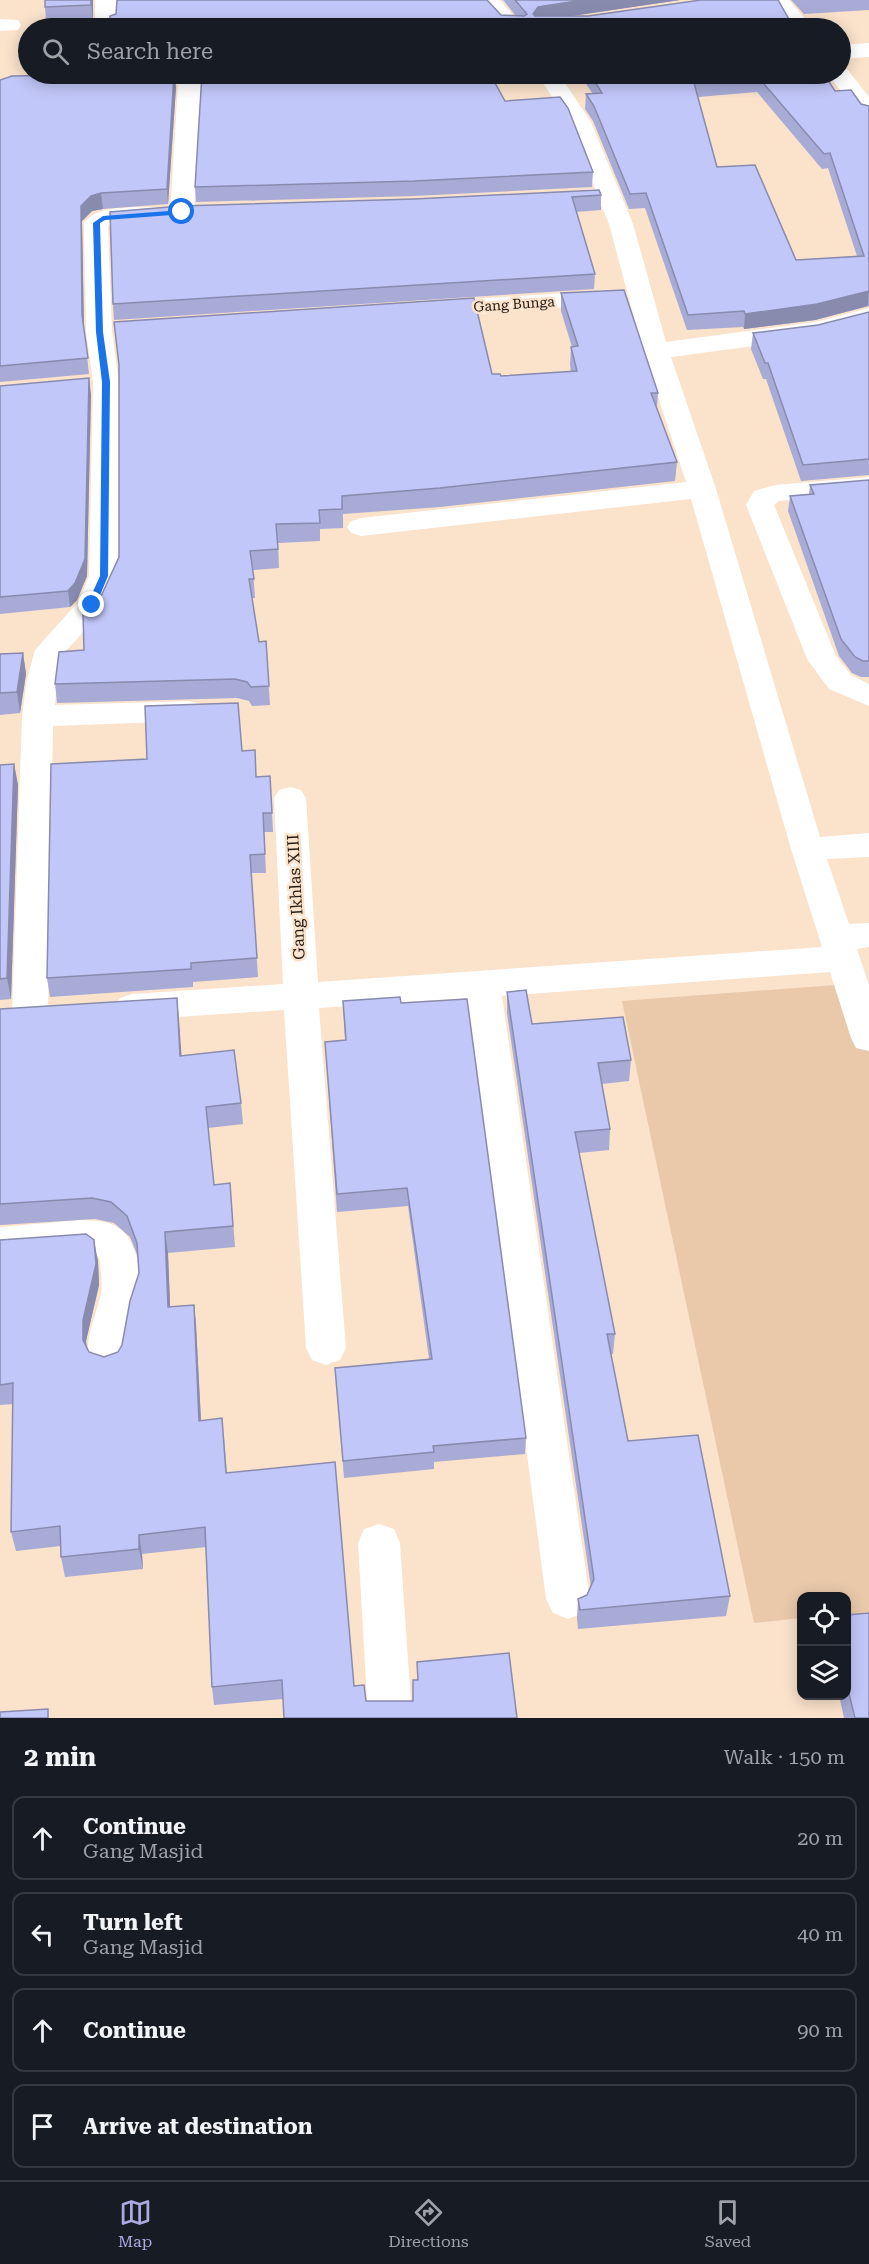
<!DOCTYPE html>
<html lang="en">
<head>
<meta charset="utf-8">
<style>
  :root { --surface:#171b24; --page:#20242c; --text:#f1f3f6; --muted:#9ea1a6; --line:#363941; --accent:#aba9e0 }
  body { margin:0; font-family:"Roboto Serif",serif; background:var(--page); color:var(--text) }
  .controls { position:absolute; right:18px; bottom:18px; display:grid; overflow:hidden; border-radius:12px; box-shadow:0 3px 15px #0003 }
  .controls button { width:54px; height:54px; display:grid; place-items:center; padding:0; border:0; border-bottom:2px solid var(--line); background:var(--surface); color:var(--text); font:30px sans-serif }
  .stop { position:absolute; width:18px; height:18px; margin:-14px; border:4px solid #1a73e8; border-radius:50%; background:#fff }
  .stop.end { background:#1a73e8; border-color:#fff; box-shadow:0 2px 6px #0008 }
  .list { margin:0; padding:0; list-style:none }
  h2 { display:flex; justify-content:space-between; align-items:center; height:78px; margin:0; padding:0 24px; font-size:26px }
  h2 small { font-size:20px; font-weight:400; color:var(--muted) }
  .list li { display:grid; grid-template-columns:39px 1fr auto; gap:18px; align-items:center; box-sizing:border-box; height:84px; margin:0 12px 12px; padding:0 12px; border:2px solid var(--line); border-radius:12px }
  .list b { display:block; font-size:22px; white-space:nowrap }
  .list p { margin:0; font-size:20px; white-space:nowrap; color:var(--muted) }
  .list em { font-size:20px; font-style:normal; color:var(--muted) }
  .icon { flex:none; width:33px; height:33px; fill:none; stroke:currentColor; stroke-width:2; stroke-linecap:round; stroke-linejoin:round }
  .map { position:relative; flex:none; width:869px; height:1718px; overflow:hidden }
  .search { position:absolute; background:var(--surface); box-shadow:0 3px 15px #0003; left:18px; right:18px; top:18px; height:66px; display:flex; align-items:center; gap:15px; box-sizing:border-box; padding:0 21px; border-radius:33px; color:var(--muted); font-size:22px }
  .sheet { height:462px; background:var(--surface) }
  nav { display:flex; justify-content:space-around; align-items:center; box-sizing:border-box; height:84px; border-top:2px solid var(--line); background:var(--surface); font-size:16px; color:var(--muted) }
  nav a { display:grid; justify-items:center; gap:3px }
  nav .on { color:var(--accent) }
  .map>svg:first-child { display:block }
  .green { fill:#e9c9aa }
  .lines { fill:none; stroke-linecap:round; stroke-linejoin:round }
  .street { fill:#fff; fill-rule:evenodd }
  .wall { fill:#a7abd6; fill-rule:evenodd }
  .shaded-wall { fill:#888bae }
  .building { fill:#c2c7f9; stroke:#888bae; stroke-width:1.5; fill-rule:evenodd }
  .route { fill:#1a73e8 }
  .labels { text-anchor:middle; dominant-baseline:central; stroke-width:5; stroke-linejoin:round; paint-order:stroke }
  .far-street-label { font-size:14px; fill:#221a12; stroke:#fae2cb }
  .street-label { font-size:16px; fill:#221a12; stroke:#fae2cb }
</style>
</head>
<body>
<div class="map">
<svg width="869" height="1718" viewBox="0 0 869 1718">
  <rect width="100%" height="100%" fill="#fae2cb"/>
  <path class="green" d="M849,984l20,65v563l-22,2 -1,-18h-44l-1,22 -47,5 -132,-622z"/>
  <g class="lines">
    <path class="street" d="M95,0h22l-2,28h-20z
      M477,0h23l24,28h-22z
      M767,0h22l24,28h-22z
      M0,19l18,1 3,5 -3,5 -18,1z
      M869,43v14l-29,2v-14z
      M840,68l7,1 22,28v22l-8,-2 -33,-43h12z
      M121,74h134l2,3 -3,5 -53,2 -7,128 -3,5 -9,2 -9,-2 -3,-5 8,-127 -49,1 -8,-2 -3,-5z
      M537,74h22l32,48 42,102 33,118 149,-20 54,-14v16l-53,14 -145,19 45,132 104,348 49,-4v24l-42,2 22,65 20,-1v24l-12,2 12,36v66l-13,-3 -5,-10 -21,-66 -328,24 88,603 -7,14 -15,6 -15,-6 -7,-14 -79,-601 -148,10 27,340 -6,12 -14,5 -14,-5 -6,-12 -22,-338 -152,10 -12,-4 -6,-9 6,-9 12,-4 151,-10 -9,-186 5,-8 11,-3 11,3 5,8 12,184 504,-35 -31,-98 -100,-350 -330,37 -10,-3 -4,-6 4,-6 10,-3 325,-36 -43,-131 -34,-127 -9,-21 -43,2 -8,-2 -4,-5 4,-5 46,-4 -26,-67z
      M154,207l9,2 3,5 -3,5 -55,7 4,105 7,52v193l-17,36 -38,41 -7,26 -2,26 134,-4 11,3 4,7 -4,7 -11,3 -136,5 -5,287 -6,9 -12,4 -12,-4 -6,-9 10,-297 5,-37 8,-29 44,-49 10,-25 4,-193 -7,-52 -2,-108c13,-19 49,-15 70,-16z
      M607,290l9,3 4,5 -4,5 -186,15 -9,-3 -4,-5 4,-5 9,-3z
      M869,477v16l-90,8 -5,4 62,151 15,19 18,9v22l-40,-17 -22,-30 -61,-154 8,-14 21,-6z
      M81,1220c12,1 26,0 36,7 19,11 24,42 23,62 0,12 -8,24 -10,36 -2,16 -2,30 -9,45l-14,5 -14,-5c-13,-26 3,-51 8,-77 2,-11 -1,-23 -1,-33 -5,-9 -10,-8 -19,-8l-81,7v-32z
      M379,1524l15,5 6,14 12,175h-44l-10,-175 6,-14z"/>
  </g>
  <path class="wall" d="M45,0h48v19l-47,2 -1,-14z
    M503,0h177l-109,16 223,12h-685l7,-14 400,2z
    M791,0h78v10l-65,4z
    M174,74l2,13 -8,117 -65,5 -11,2 -10,10 2,108 5,45 -89,8v-302z
    M579,74h245l11,17 26,13 8,2v200l-54,14 -71,9 -1,-2 -56,3 -42,-122 -16,1 -36,-88 -8,-12 1,-15h7zM757,92l65,77 6,-1 29,88 -61,4 -79,-93 -19,-70z
    M505,101l88,71 -1,15 -178,9 -218,6 -1,-15z
    M601,195v15l-25,2 19,62 -1,15 -480,31 -1,-16 -3,-92z
    M561,293l97,100 -1,15 20,54 -2,19 -235,26 -97,7v14l-23,1v12l-42,2 1,25 -26,2 2,28h-3l7,44 7,-1 4,64 -18,1 -3,-5 -12,-3 -180,5 -2,-19 29,-34 18,-56 17,-37v-189l373,6 9,2 70,-4 -1,-7 1,-18h1l-11,-36z
    M869,312v163l-68,6 -35,-102h-3l-12,-30 2,-16 65,-8z
    M0,386l91,8 -4,182 -10,24 -7,7 -70,7z
    M869,480v197h-8l-9,-4 -13,-17 -51,-145 2,-15 19,-2 1,-9z
    M23,653l3,21 -6,39 -20,2v-61z
    M242,751l14,26 14,-1 3,56h-9l2,41h-15l7,104 -65,5v5l-143,10 -3,-19 100,-219z
    M14,764l4,21 -7,214 -11,1v-235z
    M507,992l25,32 99,36 -2,21 -27,3 8,45 -1,21 -30,3 36,181 -2,20h-2l17,87 102,155 -4,20 -148,13 -1,-11 1,-19 9,-4 4,-8 -84,-574z
    M177,998l4,58 60,47 2,21 -35,4 6,57 16,-2 5,64 -67,6 2,54 24,-2 2,20 5,95 23,18 3,35 127,213 12,15h47l4,-21v-18l100,56 -234,-19 -69,6 -2,-18 -6,-140 -64,7 1,15 -78,8 -4,-20v-11l-45,5 -5,-19 2,-128 -13,1v-165l98,21 1,24 -13,56 1,6 2,5 15,5 14,-5 4,-7 17,-72 -1,-16 -8,-20 -16,-14 -19,-4 -95,6v-216z
    M343,1001l58,2 125,435 -1,16 -91,8v7l-90,9 -9,-110 94,-9 -21,-153 -71,6 -12,-170 20,-2z
    M846,1615l23,103h-25l-5,-23h7z"/>
  <path class="shaded-wall" d="M91,0h2v19l-2,-14z
    M583,0h97l-142,21 -5,-7 5,-7z
    M174,74l2,13 -8,117 -1,-15z
    M101,193l2,16 -11,2 -10,10 2,110 -2,-16 -1,-109 10,-10z
    M869,291l-1,15 -53,14 -71,9 1,-15z
    M89,378l2,16 -4,182 -10,24 -7,7 -2,-16z
    M23,653l3,21 -6,39 -3,-21z
    M14,764l4,21 -7,214 -4,-21z
    M177,998l2,21 4,58 -3,-21z
    M165,1232l3,21 3,75 -3,-21z
    M94,1240l4,21 1,24 -13,56 1,20 -4,-21v-20z
    M194,1305l2,20 6,116 -3,-20z
    M139,1535l3,19 1,15 -4,-20z"/>
  <path class="building" d="M45,0h46v5l-46,2z
    M117,0h370l14,15 23,1 3,-2 -12,-14h68l-45,7 -5,7 2,2h53l113,-16h77l16,28h-234l-5,-7 -90,7h-356l1,-12 6,-2z
    M129,74h45l-7,115 -66,4 -10,3 -10,10 1,109 6,43 -88,8v-286l12,-4z
    M202,74h288l15,27 55,-4 8,11 25,64 -179,9 -219,6z
    M590,74h234l11,17 16,-1 10,14 8,2v185l-52,13 -72,10 -1,-3 -56,4 -42,-122 -16,1 -36,-88 -8,-12 16,-1zM758,77l66,77 6,-1 34,103 -68,4 -41,-95 -38,2 -23,-84z
    M599,190l2,5 -29,2 23,77 -482,30 -3,-92 71,-6 233,-7z
    M624,290l34,103h-7l26,69 -237,26 -98,8v13l-23,1 1,13 -44,1 2,25 -28,2 4,28h-5l10,63 7,-1 3,45 -18,1 -4,-5 -12,-3 -180,5 4,-32 25,-2 -1,-36 19,-20 17,-37v-192l-5,-43 360,-24 18,76h8l1,2 76,-5 -6,-24 7,-1 -17,-53z
    M869,312v147l-66,6 -35,-102h-3l-12,-30 65,-8z
    M89,378l-4,181 -10,24 -7,8 -68,6v-211z
    M869,480v181h-6l-8,-4 -14,-18 -51,-143 24,-2 -4,-9z
    M23,653l-6,39 -17,1v-39z
    M238,703l4,48 13,-1 1,27 14,-1 2,37h-9l2,41 -15,1 7,103 -66,5v6l-144,9 4,-214 96,-5 -2,-53z
    M14,764l-7,214 -7,1v-214z
    M526,990l6,34 91,-7 8,43 -33,3 12,66 -35,3 40,202h-8l21,107 70,-6 32,161 -150,14 -2,-11 9,-4 7,-16 -87,-587z
    M400,997l1,6 66,-4 59,439 -93,8 1,6 -91,9 -8,-93 97,-9 -25,-171 -70,6 -12,-152 21,-2 -3,-39z
    M177,998l3,58 54,-6 7,53 -35,4 8,78 16,-2 3,43 -68,6 3,75 26,-2 5,116 23,-3 4,55 109,-11 19,224 10,-1 2,16h47v-21h5l-1,-18 92,-9 8,65h-233l-2,-38 -70,7 -7,-160 -66,8v14l-78,8 -1,-31 -49,6 2,-149 -13,2v-145l86,-6 8,6 2,24 -13,56v20l6,12 15,5 14,-5 4,-7 8,-44 9,-28 -2,-30 -10,-27 -16,-14 -19,-4 -92,6v-195z
    M869,1613v105h-14l-9,-36v-67z
    M48,1709v9h-48v-6z"/>
  <path class="route" d="M182,210l3,4 -80,6 -5,3 3,109 7,50 -2,194 -12,29 -4,3 -5,-3 13,-29 2,-194 -6,-50 -3,-109 10,-7z"/>
  <g class="labels">
    <g class="far-street-label">
      <text transform="translate(514 304) rotate(-4)">Gang Bunga</text>
    </g>
    <g class="street-label">
      <text transform="translate(296 897) rotate(-93)">Gang Ikhlas XIII</text>
    </g>
  </g>
</svg>
<div class="controls">
<button><svg class="icon" aria-label="locate" viewBox="0 0 24 24"><circle cx="12" cy="12" r="6"/><path d="M12 2v4M12 18v4M2 12h4M18 12h4"/></svg></button>
<button><svg class="icon" aria-label="layers" viewBox="0 0 24 24"><path d="M12 4l9 5-9 5-9-5zM3 14l9 5 9-5"/></svg></button>
</div>
<div class="stop" style="left:182px;top:212px"></div>
<div class="stop end" style="left:92px;top:605px"></div>
<div class="search"><svg class="icon" aria-label="search" viewBox="0 0 24 24"><circle cx="10" cy="10" r="6"/><path d="M15 15l6 6"/></svg>Search here</div>
</div>
<section class="sheet">
<h2>2 min<small>Walk · 150 m</small></h2>
<ul class="list">
<li><svg class="icon" aria-label="ahead" viewBox="0 0 24 24"><path d="M12 20V5M6 11l6-6 6 6"/></svg><div><b>Continue</b><p>Gang Masjid</p></div><em>20 m</em></li>
<li><svg class="icon" aria-label="left" viewBox="0 0 24 24"><path d="M17 20v-9H6M10 6l-5 5 5 5"/></svg><div><b>Turn left</b><p>Gang Masjid</p></div><em>40 m</em></li>
<li><svg class="icon" aria-label="ahead" viewBox="0 0 24 24"><path d="M12 20V5M6 11l6-6 6 6"/></svg><div><b>Continue</b></div><em>90 m</em></li>
<li><svg class="icon" aria-label="arrive" viewBox="0 0 24 24"><path d="M6 21V4h12l-3 4 3 4H6"/></svg><div><b>Arrive at destination</b></div></li>
</ul>
</section>
<nav>
<a class="on"><svg class="icon" aria-label="map" viewBox="0 0 24 24"><path d="M3 6l6-2 6 2 6-2v14l-6 2-6-2-6 2zM9 4v14M15 6v14"/></svg>Map</a>
<a><svg class="icon" aria-label="directions" viewBox="0 0 24 24"><path d="M12 3l9 9-9 9-9-9zM9 14v-3h6M13 9l2 2-2 2"/></svg>Directions</a>
<a><svg class="icon" aria-label="saved" viewBox="0 0 24 24"><path d="M7 4h10v16l-5-4-5 4z"/></svg>Saved</a>
</nav>
</body>
</html>
